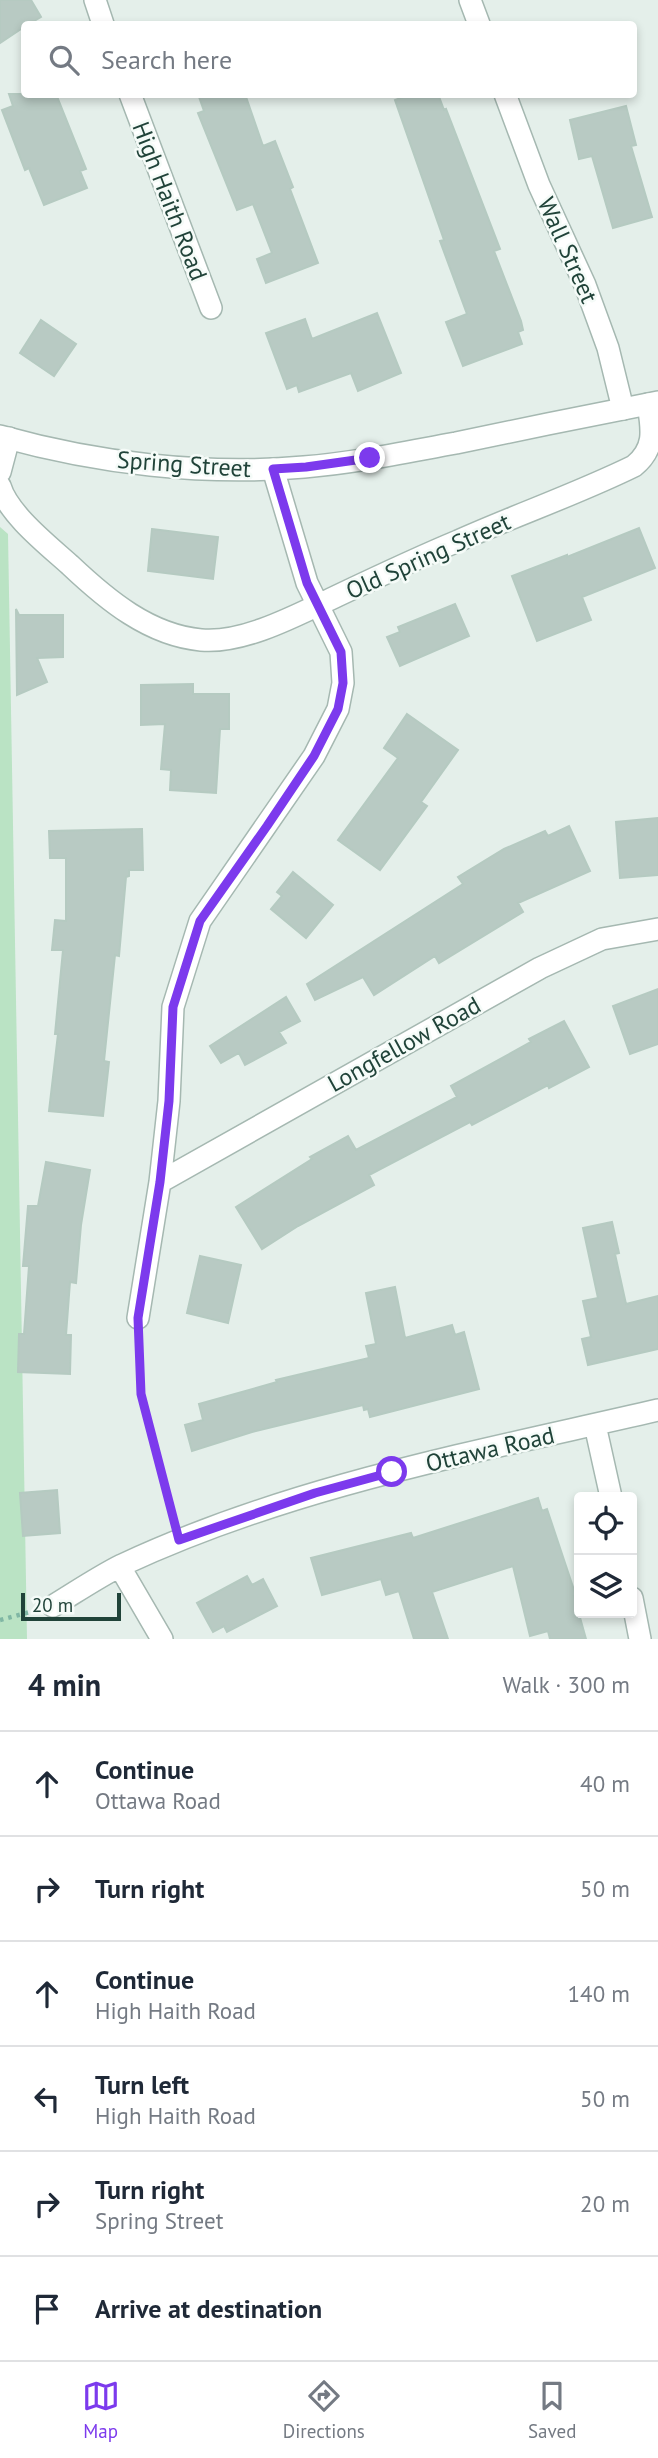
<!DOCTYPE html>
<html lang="en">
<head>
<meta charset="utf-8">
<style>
  :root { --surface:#fff; --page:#f2f2f3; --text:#1f2937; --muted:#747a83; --line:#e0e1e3; --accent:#7c3aed }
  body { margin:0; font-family:"PT Sans",sans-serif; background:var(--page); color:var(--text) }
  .controls { position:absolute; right:21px; bottom:21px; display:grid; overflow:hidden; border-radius:7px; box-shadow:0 4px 10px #0003 }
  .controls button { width:63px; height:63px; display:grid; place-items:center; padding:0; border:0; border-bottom:2px solid var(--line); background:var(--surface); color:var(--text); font:35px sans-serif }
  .scale { position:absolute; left:21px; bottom:18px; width:100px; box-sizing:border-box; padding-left:7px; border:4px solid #204339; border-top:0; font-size:19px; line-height:24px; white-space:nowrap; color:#204339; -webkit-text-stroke:5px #f5fbf8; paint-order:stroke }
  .stop { position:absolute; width:21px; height:21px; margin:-16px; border:5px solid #7c3aed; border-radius:50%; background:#fff }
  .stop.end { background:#7c3aed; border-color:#fff; box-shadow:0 2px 7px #0008 }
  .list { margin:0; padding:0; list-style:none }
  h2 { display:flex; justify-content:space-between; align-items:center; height:91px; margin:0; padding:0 28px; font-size:30px }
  h2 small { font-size:23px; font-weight:400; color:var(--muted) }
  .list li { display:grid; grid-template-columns:46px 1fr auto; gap:21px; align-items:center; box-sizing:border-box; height:105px; padding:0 28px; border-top:2px solid var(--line) }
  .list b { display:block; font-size:26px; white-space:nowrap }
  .list p { margin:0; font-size:23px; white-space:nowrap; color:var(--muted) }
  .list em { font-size:23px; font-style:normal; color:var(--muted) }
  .icon { flex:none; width:38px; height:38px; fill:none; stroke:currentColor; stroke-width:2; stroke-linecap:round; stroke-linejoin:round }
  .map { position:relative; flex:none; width:658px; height:1639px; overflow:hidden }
  .search { position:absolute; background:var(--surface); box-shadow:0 4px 10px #0003; left:21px; right:21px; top:21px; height:77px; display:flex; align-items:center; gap:18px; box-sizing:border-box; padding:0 24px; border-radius:7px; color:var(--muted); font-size:26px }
  .sheet { height:721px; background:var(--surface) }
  nav { display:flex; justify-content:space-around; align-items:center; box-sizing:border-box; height:98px; border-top:2px solid var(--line); background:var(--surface); font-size:19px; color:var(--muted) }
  nav a { display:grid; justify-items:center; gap:4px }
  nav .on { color:var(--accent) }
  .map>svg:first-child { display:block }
  .green { fill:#bae3c4 }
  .building { fill:#b8cac3; stroke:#b5cac1; stroke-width:2 }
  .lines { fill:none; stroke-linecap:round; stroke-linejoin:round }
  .minor-casing { stroke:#a5b8b1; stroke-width:24 }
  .tertiary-casing { stroke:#a5b8b1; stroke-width:24 }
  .path { stroke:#80b7a4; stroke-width:4.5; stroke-dasharray:3.5 5; stroke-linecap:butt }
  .minor { stroke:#fff; stroke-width:21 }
  .tertiary { stroke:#fff; stroke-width:21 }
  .route { stroke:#7c3aed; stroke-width:9 }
  .labels { text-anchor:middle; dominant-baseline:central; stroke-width:5; stroke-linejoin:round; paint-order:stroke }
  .street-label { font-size:24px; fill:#204339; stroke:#f5fbf8 }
</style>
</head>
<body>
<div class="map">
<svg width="658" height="1639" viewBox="0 0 658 1639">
  <rect width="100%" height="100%" fill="#e4efea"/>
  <path class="green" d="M0,527l8,7 19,1105h-27z"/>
  <path class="building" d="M0,0h31l10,17 -12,7h-5v3l-24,16z
    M9,94h47l30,75 -6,2 7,17 -43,17 -15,-37 -4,2 -23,-60 11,-4z
    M198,94h47l18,52 12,-5 18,46 -3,2 28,74 -52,20 -9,-24 15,-6 -19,-49 -16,6 -39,-97 6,-2z
    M411,94h27l6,16 2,-1 54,140 -6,2 27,70 2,9 -5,2 4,12 -59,22 -17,-44 21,-8 -27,-73 4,-1 -49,-140z
    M626,106l10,39 -5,1 21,71 -39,11 -21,-72 -13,3 -9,-39z
    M377,313l24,60 -43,18 -7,-18 -52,19 -2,-7 -10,4 -21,-56 39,-14 7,20z
    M41,320l35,24 -22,32 -34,-23z
    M639,528l16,40 -73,29 9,23 -54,21 -25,-65 55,-21v2z
    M152,529l66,8 -5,42 -65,-8z
    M455,604l14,32 -69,30 -13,-29 13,-5 -2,-5z
    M16,609l3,6h44v42l-26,1 10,24 -30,13z
    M193,684v10h36v35h-9l-4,64 -46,-3 1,-20 -10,-1 4,-45 -24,1v-40z
    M407,714l51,36 -37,52 6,4 -47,64 -42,-30 60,-82 -14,-10z
    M658,818v57l-38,3 -4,-56z
    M569,826l21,45 -72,32 5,9 -84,51 -4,-7 -61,39 -11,-18 -48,23 -8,-16 156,-100 -5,-7 46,-28 41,-18 3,5z
    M142,829l1,41h-14v6l-3,1 -7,79 -4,-1 -11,106 5,1 -6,54 -54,-5 9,-77h-3l8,-84h-11l3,-30 11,1v-63h-16l-1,-27z
    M293,872l40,33 -27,33 -35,-29 11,-13 -5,-4z
    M658,989v55l-28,10 -17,-48z
    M286,997l14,24 -21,11 7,11 -41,22 -6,-12 -18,10 -11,-17z
    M564,1021l25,46 -40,21 -1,-3 -76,40 -2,-3 -101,53 5,10 -76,41 -36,23 -26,-42 76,-48 -2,-2 38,-21 8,14 101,-53 -6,-11 80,-44 -2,-3z
    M46,1162l44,8 -9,55 -5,58 -6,-1 -4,53h5l-1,39 -52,-2 1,-38h5l5,-68h-6l5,-60h10z
    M612,1222l7,31 -4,1 11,50 32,-8v53l-70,16 -6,-26 9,-2 -8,-36 15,-3 -15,-70z
    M200,1256l41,9 -13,58 -41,-10z
    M395,1287l10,51 47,-13 3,10 9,-3 15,57 -109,28 -2,-8 -4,1 -1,-5 -111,27 -60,19 -7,-26 18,-5 -4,-16 78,-22 -1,-2 93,-22 -3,-12 10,-2 -10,-51z
    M57,1490l3,43 -37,3 -3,-43z
    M538,1498l4,13 5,-2 29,87h-2l12,43h-36l-2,-8 -18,5 -17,-70 -81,26 16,47h-34l-15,-48 -13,4 -5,-16 -59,16 -11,-37 100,-25 2,5z
    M247,1576l5,9 11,-6 14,27 -50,26 -3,-6 -11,6 -16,-29z"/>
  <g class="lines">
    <defs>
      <path id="minor" d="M95,0l8,24
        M470,0l9,24
        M130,94l81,214
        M505,94l34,91 46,100 23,63 15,61
        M0,472l9,-34
        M0,486c8,28 49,60 70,79 37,35 79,70 131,75 43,4 98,-26 136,-44 40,-19 80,-38 121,-55 58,-26 119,-47 176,-75 22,-18 18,-37 14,-62
        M160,1182l380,-214 62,-29 56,-10
        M138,1318l22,-136 9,-81 4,-94 27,-86 114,-165 24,-47 5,-26 -2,-31 -34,-69 -34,-114
        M595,1425l16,72
        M120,1567l42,72
        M632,1598l8,41
        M53,1606c23,-14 45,-29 69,-41 169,-79 355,-113 536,-155"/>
      <path id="tertiary" d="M0,436c97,27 203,40 304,31 51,-4 102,-15 152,-24 67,-14 135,-28 202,-41"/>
    </defs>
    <use href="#minor" class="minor-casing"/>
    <use href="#tertiary" class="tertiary-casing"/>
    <path class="path" d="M139,1343l2,50 31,123
      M0,1620l30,-8"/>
    <use href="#minor" class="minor"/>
    <use href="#tertiary" class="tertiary"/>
  </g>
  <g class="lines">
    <path class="route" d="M370,458l-64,9 -33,2 34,114 34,69 2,31 -5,26 -24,47 -47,70 -67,95 -27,86 -4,94 -9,81 -22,136 3,76 38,146 136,-47 77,-21"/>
  </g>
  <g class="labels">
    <g class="street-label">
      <text transform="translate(170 201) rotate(69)">High Haith Road</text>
      <text transform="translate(568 250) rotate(66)">Wall Street</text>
      <text transform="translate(184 464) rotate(4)">Spring Street</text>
      <text transform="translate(428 556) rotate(-24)">Old Spring Street</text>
      <text transform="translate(404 1044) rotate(-29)">Longfellow Road</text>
      <text transform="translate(490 1449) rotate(-13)">Ottawa Road</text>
    </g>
  </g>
</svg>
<div class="controls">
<button><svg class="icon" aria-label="locate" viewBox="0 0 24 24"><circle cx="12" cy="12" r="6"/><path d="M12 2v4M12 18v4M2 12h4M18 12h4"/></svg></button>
<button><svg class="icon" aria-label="layers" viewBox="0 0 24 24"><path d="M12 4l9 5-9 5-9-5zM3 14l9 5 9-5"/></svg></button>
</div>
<div class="scale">20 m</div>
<div class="stop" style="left:392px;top:1472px"></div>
<div class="stop end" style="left:370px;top:458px"></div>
<div class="search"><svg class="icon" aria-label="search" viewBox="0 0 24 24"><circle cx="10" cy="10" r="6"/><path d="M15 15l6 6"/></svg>Search here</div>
</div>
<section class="sheet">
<h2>4 min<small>Walk · 300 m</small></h2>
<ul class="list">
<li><svg class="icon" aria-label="ahead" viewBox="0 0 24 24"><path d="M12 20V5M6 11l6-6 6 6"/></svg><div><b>Continue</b><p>Ottawa Road</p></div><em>40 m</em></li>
<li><svg class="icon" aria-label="right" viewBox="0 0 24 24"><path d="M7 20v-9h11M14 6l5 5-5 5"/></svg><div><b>Turn right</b></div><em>50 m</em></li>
<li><svg class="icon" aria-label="ahead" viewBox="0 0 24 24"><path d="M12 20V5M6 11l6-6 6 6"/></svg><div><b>Continue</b><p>High Haith Road</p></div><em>140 m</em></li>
<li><svg class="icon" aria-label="left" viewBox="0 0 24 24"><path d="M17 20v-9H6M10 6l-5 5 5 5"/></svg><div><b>Turn left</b><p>High Haith Road</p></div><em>50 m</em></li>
<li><svg class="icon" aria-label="right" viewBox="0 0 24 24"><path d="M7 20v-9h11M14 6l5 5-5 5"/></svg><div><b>Turn right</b><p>Spring Street</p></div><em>20 m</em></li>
<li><svg class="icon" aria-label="arrive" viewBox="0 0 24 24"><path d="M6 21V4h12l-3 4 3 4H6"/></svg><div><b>Arrive at destination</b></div></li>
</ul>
</section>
<nav>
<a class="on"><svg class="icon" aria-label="map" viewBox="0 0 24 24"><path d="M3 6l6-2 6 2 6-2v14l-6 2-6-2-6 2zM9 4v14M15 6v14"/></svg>Map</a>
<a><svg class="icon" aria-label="directions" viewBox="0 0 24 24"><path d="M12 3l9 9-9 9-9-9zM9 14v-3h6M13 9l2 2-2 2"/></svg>Directions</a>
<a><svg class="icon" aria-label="saved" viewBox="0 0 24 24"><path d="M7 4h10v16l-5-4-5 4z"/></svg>Saved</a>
</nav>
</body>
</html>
